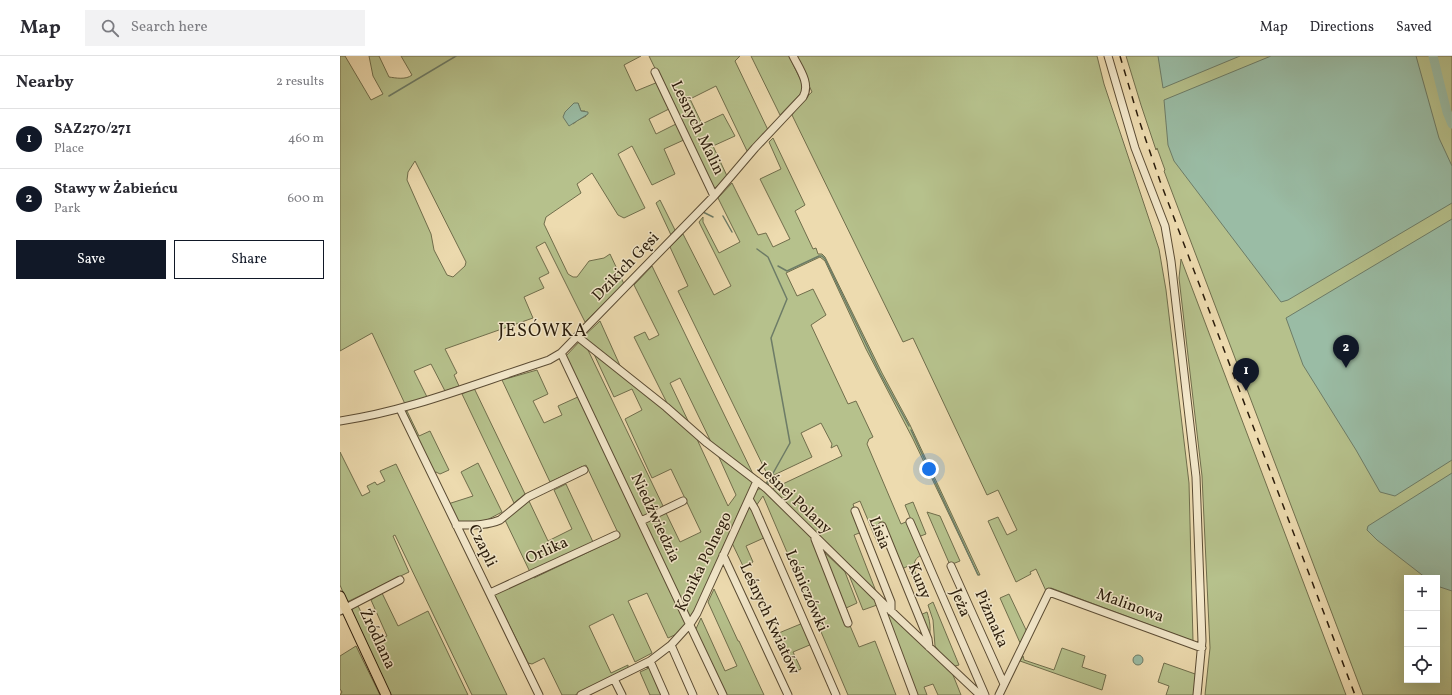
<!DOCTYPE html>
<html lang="en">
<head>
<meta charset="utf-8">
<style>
  :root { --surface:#fff; --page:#f2f2f3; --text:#2b2b33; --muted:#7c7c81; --line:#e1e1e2; --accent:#111827 }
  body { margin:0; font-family:Vollkorn,serif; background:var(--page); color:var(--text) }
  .controls { position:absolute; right:12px; bottom:12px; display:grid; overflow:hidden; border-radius:0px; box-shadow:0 4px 16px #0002 }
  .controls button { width:36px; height:36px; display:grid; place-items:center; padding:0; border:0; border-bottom:1px solid var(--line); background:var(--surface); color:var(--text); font:20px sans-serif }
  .you { position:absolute; left:589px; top:413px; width:14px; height:14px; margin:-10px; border:3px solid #fff; border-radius:50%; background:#1a73e8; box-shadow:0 0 0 6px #1a73e833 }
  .badge { display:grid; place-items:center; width:26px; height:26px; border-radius:50%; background:var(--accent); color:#fff; font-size:13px; font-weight:700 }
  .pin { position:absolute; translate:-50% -33px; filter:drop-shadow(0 1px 2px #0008) }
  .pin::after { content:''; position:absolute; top:21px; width:14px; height:12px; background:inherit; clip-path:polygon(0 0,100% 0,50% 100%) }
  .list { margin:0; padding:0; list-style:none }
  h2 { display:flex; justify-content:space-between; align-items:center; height:52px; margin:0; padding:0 16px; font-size:17px }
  h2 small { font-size:13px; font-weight:400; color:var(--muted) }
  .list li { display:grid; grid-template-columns:26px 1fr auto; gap:12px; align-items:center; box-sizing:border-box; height:60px; padding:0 16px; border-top:1px solid var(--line) }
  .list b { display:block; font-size:15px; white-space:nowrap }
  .list p { margin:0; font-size:13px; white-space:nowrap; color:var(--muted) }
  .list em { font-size:13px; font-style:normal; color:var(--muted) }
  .actions { display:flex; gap:8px; padding:12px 16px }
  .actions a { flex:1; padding:9px 0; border:1px solid var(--accent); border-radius:0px; text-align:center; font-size:14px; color:var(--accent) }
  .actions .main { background:var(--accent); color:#fff }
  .icon { flex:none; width:22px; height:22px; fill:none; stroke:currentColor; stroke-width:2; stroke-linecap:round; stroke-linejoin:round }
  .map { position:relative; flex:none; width:1112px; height:639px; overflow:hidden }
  header { display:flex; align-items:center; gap:24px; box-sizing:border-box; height:56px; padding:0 20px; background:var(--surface); border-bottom:1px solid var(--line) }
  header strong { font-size:19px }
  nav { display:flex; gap:22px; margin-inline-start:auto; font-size:14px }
  .search { width:280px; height:36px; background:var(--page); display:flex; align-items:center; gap:10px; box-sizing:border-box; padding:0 14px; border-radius:0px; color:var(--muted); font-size:15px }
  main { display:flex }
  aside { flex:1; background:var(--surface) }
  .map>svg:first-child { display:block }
  .green { fill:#b6c18c; stroke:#706e4c; fill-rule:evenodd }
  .water { fill:#9abca5; stroke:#6d7c67 }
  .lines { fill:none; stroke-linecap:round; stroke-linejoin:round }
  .stream { stroke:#6d7c67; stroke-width:1.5 }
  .river { stroke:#9abca5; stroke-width:9 }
  .minor-casing { stroke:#5b4c34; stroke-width:9 }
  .major-casing { stroke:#2a1c0b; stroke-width:11 }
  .minor { stroke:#f3e8cb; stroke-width:7 }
  .major { stroke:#eddbaf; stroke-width:9 }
  .rail { stroke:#2a1c0b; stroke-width:1.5; stroke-dasharray:7 7; stroke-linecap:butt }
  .labels { text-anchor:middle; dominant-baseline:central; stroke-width:3; stroke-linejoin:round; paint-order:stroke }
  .street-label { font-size:16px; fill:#2a1c0b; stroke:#f3e8cb }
  .quarter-label { font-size:18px; letter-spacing:1px; fill:#2a1c0b; stroke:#f3e8cb }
</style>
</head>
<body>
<header>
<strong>Map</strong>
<div class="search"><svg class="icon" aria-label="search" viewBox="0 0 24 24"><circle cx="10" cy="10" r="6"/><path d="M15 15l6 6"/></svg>Search here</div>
<nav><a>Map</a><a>Directions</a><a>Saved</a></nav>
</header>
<main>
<aside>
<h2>Nearby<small>2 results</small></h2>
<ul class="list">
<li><span class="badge">1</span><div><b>SAZ270/271</b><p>Place</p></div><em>460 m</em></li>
<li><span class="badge">2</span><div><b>Stawy w Żabieńcu</b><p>Park</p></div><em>600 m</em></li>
</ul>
<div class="actions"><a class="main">Save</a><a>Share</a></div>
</aside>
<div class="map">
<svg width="1112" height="639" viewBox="0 0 1112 639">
  <rect width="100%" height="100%" fill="#eddbaf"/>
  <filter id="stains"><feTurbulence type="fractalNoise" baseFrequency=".005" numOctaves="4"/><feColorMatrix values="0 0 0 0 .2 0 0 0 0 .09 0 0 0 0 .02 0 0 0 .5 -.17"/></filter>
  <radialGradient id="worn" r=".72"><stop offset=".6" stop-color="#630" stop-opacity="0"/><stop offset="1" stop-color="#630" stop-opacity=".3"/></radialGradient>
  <path class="green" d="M0,0h5l26,44 12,-6 -10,-18 -4,-20h10l10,21c7,1 17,3 23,-2l-11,-19h240l-17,9 12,26 22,-9 13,26 -22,11 7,15 22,-11 8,16 -22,10 11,25 -23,11 -20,-39 -14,8 27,54 -21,10 -6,-3 -26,-42 -15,11 4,9 -35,24 -2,7 24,50 5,3h4l12,-16 15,-3 6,-4 14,30 -39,38 -40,-80 -9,5 13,26 -10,5 5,10 -20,9 9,21 -88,31 12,24 -3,2 5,11 -14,5 -14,-27 -17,7 13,26 -22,7 -33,-71 -32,18zM238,47l3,8h4l1,5 -8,4 -5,4zM75,105l51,101 -1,4 -12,11 -6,-2 -13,-25 -3,-16 -24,-54 1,-8z
    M309,0h91l-5,5 33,69 -20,23 -32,-67 -26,13 12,25 21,-10 12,22 -22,10 14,30 -13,13z
    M411,0h38l15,31 -2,5 -22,23z
    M455,0h302l7,28 55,165 7,41 23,193 4,158 -142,-53 -5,3 -10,-22 -6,3 1,2 -15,8 -28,-61 10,-4 9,18 10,-5 -19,-40 -11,5 -74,-157 -10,4 -111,-227 7,-11 13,-12z
    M786,0h326v639h-89l-199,-524 1,-1 -8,-22 -1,2 -15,-45zM1067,522h30v102h-30z
    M433,82l32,67 -10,6 18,38 3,-1 2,6h4l3,3 57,116 28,52 70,150h-2l-65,-136 -47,-90 -41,-88 -5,-4 -34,16 11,23 16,-7 13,26 -15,10 37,79 8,-3 17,36 -4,2 -2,5 34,80 7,-3 14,34c-13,5 -6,17 -4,28l-3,1 -7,-18 -8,4 -14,-30 -8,4 -18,-43 -7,3 9,28 -8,3 23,59 -107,-104 72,-34 -5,-11 -6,3 1,-4 -11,-21 -20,10 11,24 -38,18 -7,12 -2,-2 4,-7 -91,-187 10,-5 -18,-39 13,-13 31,61 17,-9 -32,-64 4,-5v5l16,31 21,-11 -22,-44 14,-15 26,52 8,-2 7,14 17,-8 -30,-60 21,-10 -12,-27z
    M320,144l15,30 -4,5 -15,-32z
    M841,203l165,436h-141l5,-47 -8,-172 -23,-198z
    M312,210l102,210 -42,-32 -32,-66 -10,5 20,42 -21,-18 -35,-70 11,-5 4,8 10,-5 -25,-50z
    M260,265l22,49 -40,-32z
    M240,285l7,7 77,160 -22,9 -1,-1 -75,-160z
    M253,296l102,83 33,71 8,-11 -18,-40 33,23 2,6 -6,16 -6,7 -45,101 -7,10 -44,-96 9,-5 1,1 11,-5 14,29 21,-10 -30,-63 -19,9 -27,-59 17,-9 -10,-21 -18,8z
    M197,314l11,24 -15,7 11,22 18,-8 -4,-9 22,-10 108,227 -9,10 -11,5 -21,-45 -19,8 24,52 -17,9 -22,-48 -24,12 22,47 17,-8v3l-53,27h-13l-18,-37 -12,6 -4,-1 -34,-69 38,-19 2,3 86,-41 -34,-72 -36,17 -48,-102z
    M134,332l51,106 -11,9 -52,-109z
    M67,355l12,25 11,-5 19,39 -9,4 -4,-2 -3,1 -29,-61z
    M0,396l22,44 8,-4 -3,-6 8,-4 2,3 8,-4 -5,-10 16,-7 111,231h-35l-77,-160 -2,1 16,36 -62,30 -7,-17z
    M138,407l24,49 -17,9 -27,2 -10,-19 25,-8 -12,-24z
    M226,428l27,58 -63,30 -25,-52 24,-19 19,40 24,-12 -18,-39z
    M423,432l50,50 46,109 16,-6 21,54h-48l-85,-199 -7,10 -4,-6c0,-7 4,-11 11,-12z
    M573,446l13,32 -8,3 -13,-32z
    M409,449l17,32 -20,9 7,16 -10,4 -11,-23z
    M587,456l13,4 20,45 -10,4z
    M481,493l24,23 12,31 -13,6z
    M509,519l25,20 3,10 -14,5z
    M374,533l24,52h1l25,54h-39l-30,-64 6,-13 24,53 12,-5 -29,-64z
    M42,537l16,33 30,-15 40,84h-77l-41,-86 8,-3 18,35 11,-5 -16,-36z
    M669,538l18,38 -6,13 -21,-47z
    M593,546l26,63 -4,1 -13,-11 -7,-9 -2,-26 -5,-15z
    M542,548l69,66 10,25h-23l-5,-11 -9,3 3,8h-11z
    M587,556c3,9 4,17 2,27l-11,-23z
    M463,567l9,21 -19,8 8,17 -9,4 -18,-38z
    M16,590l24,49h-40l2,-3 -2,-3v-33z
    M722,592l23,8 -3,11 24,8 -4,15 -82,-29 3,-5 1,4 30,10z
    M824,607l34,12 -3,20h-29l3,-9 -11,-4z
    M311,611l13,28h-14l-10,-23z"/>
  <path class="water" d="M818,0h82l-77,32z
    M931,0h145l23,82 13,28v37l-164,97 -7,2 -107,-141 -6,-16 -4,-45z
    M234,47h4l3,8 7,1v2l-19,12 -6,-9 2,-5z
    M1112,163v241l-57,36 -15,-4 -24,-42 -53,-85 -17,-47z
    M1112,417v118l-15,-5v-8h-11l-49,-38 -10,-10 1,-4z
    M793 604a5 5 0 1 1 10 0a5 5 0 1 1-10 0Z"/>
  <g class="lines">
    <path class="stream" d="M49,40l67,-40
      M362,156h1l10,5
      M383,160l9,16
      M417,193l11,8 19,42 -16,39 19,105 -23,41
      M438,210l9,5 32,-15h3l3,3 55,114 29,53
      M571,374l67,145"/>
    <path class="river" d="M1093,0l14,56 5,12"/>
    <defs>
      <path id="minor" d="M768,0l27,92 30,78 6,35 25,216 6,164 -5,54
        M315,16l59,124
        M238,281l88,70 41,36 60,46 124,122 89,84
        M221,297l162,342
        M60,353l139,286
        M0,365c68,-10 132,-36 197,-57l12,-4 12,-7 153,-157 41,-48 48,-51c8,-13 -4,-29 -10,-41
        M409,443l6,10 81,186
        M515,455l36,91v9
        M301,465l42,-20
        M570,466l75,173
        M116,469c15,0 30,1 44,-5l28,-23 56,-27
        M542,470l46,113 1,8
        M475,483l33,84
        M383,499l65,140
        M611,510l53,118
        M150,537l126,-58
        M538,543l36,96
        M0,555l60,-31
        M331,589l22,50
        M310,605l15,34
        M274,623l8,16
        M241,639l69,-34 21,-16 19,-21 7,-11 60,-132
        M659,639l50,-103 153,56"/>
      <path id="major" d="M0,540l46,99"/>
    </defs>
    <use href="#minor" class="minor-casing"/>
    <use href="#major" class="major-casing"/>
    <use href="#minor" class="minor"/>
    <use href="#major" class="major"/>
    <path class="rail" d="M780,0l19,64 21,61 195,514"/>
  </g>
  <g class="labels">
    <g class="street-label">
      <text transform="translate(357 72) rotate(64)">Leśnych Malin</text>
      <text transform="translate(286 211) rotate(-46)">Dzikich Gęsi</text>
      <text transform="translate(454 443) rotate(43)">Leśnej Polany</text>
      <text transform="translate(315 462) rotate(65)">Niedźwiedzia</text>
      <text transform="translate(539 477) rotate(68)">Lisia</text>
      <text transform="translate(142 490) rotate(64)">Czapli</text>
      <text transform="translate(207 495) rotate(-24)">Orlika</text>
      <text transform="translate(364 506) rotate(-64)">Konika Polnego</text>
      <text transform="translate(579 525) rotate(68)">Kuny</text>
      <text transform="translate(466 535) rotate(67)">Leśniczówki</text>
      <text transform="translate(620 547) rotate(67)">Jeża</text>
      <text transform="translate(790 550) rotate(20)">Malinowa</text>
      <text transform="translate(429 563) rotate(65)">Leśnych Kwiatów</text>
      <text transform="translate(651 563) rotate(66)">Piżmaka</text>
      <text transform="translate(37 583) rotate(65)">Źródlana</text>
    </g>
    <g class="quarter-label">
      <text x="203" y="275">JESÓWKA</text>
    </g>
  </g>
  <rect width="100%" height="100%" filter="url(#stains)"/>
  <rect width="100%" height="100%" fill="url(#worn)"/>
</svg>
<div class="controls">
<button>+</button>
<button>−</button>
<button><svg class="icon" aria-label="locate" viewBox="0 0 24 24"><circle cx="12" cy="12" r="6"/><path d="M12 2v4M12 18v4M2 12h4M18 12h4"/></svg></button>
</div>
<div class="you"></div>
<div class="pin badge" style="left:906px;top:335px">1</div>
<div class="pin badge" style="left:1006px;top:312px">2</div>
</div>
</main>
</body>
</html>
